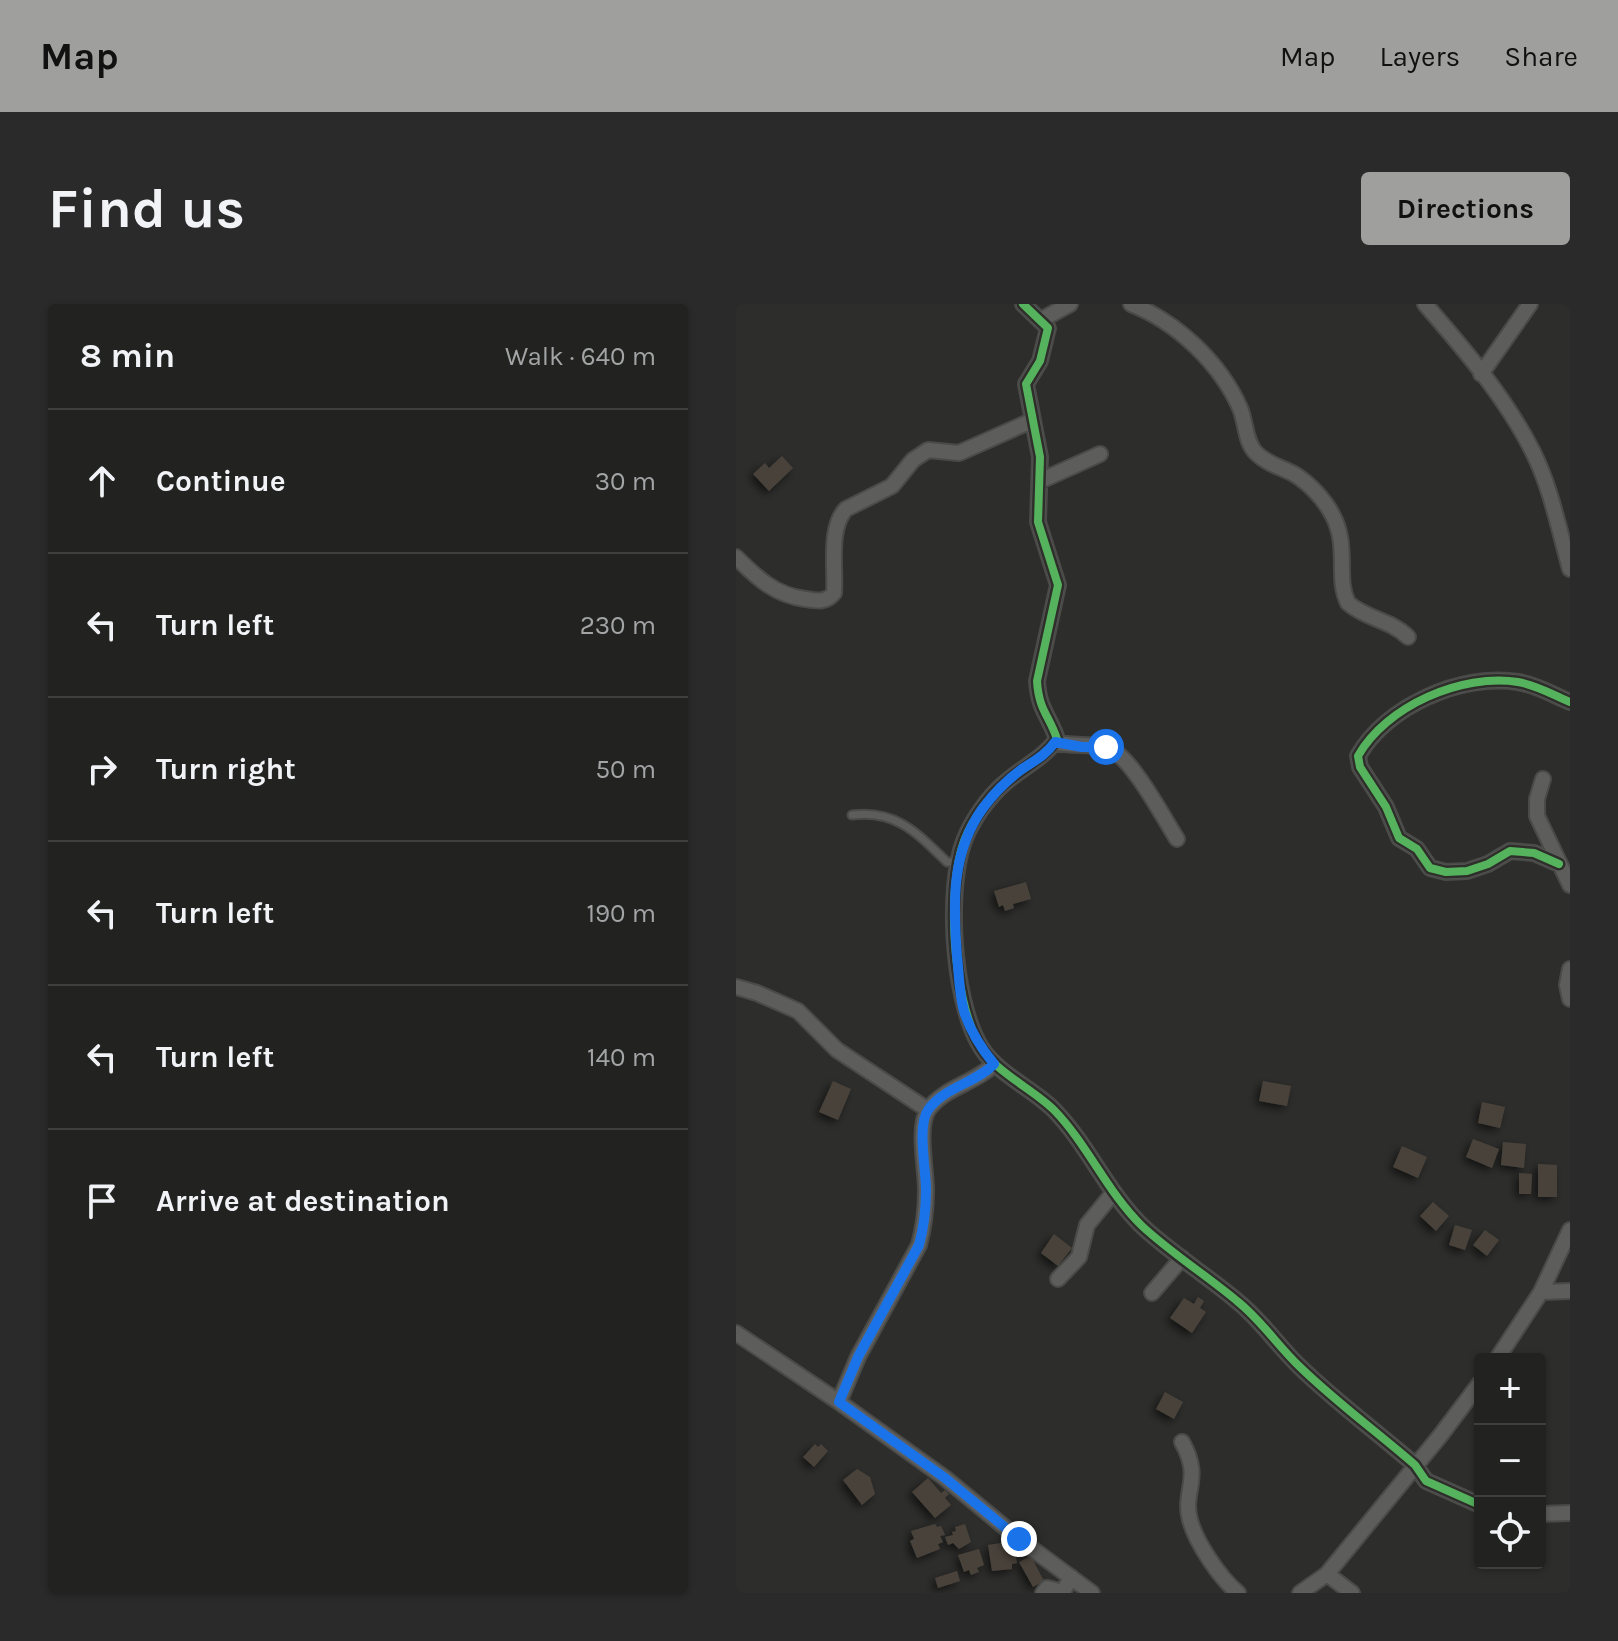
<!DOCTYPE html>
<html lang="en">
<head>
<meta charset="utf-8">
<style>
  :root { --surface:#222221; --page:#2a2a2a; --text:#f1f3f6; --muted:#a2a4a5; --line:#3f3f3f; --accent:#9f9f9e }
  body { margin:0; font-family:Karla,sans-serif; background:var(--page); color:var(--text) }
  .controls { position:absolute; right:24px; bottom:24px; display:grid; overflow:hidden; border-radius:8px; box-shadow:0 2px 6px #0004 }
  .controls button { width:72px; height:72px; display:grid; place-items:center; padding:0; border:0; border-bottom:2px solid var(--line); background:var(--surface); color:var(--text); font:40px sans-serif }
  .stop { position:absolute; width:24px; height:24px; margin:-18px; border:6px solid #1a73e8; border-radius:50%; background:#fff }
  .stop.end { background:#1a73e8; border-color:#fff; box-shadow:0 2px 8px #0008 }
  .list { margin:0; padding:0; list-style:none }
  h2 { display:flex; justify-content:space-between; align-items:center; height:104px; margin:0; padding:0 32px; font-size:34px }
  h2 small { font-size:26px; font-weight:400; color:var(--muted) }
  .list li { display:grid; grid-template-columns:52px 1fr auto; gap:24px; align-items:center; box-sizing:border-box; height:144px; padding:0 32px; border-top:2px solid var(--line) }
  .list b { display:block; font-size:30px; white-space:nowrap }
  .list em { font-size:26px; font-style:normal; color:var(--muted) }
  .icon { flex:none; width:44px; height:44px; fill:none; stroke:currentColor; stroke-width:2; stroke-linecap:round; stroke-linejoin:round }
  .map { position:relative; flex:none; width:834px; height:1289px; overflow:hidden; border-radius:8px }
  header { display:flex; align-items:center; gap:48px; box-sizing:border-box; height:112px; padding:0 40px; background:var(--accent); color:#111 }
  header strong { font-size:38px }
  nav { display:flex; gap:44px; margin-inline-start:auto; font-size:28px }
  .intro { display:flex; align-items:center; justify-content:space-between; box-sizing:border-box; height:192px; padding:0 48px }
  h1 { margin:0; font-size:56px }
  .button { padding:20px 36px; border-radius:8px; background:var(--accent); color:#111; font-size:28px; font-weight:700 }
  main { display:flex; gap:48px; padding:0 48px }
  aside { flex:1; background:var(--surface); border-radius:8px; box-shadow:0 2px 6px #0004 }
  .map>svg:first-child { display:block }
  .building { fill:#49433a; filter:url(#shadow) }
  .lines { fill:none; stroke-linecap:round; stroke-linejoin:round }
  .service-casing { stroke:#4a4a48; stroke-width:11 }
  .minor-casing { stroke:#4a4a48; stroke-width:18 }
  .service { stroke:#5d5d5c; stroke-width:7 }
  .minor { stroke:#5d5d5c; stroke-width:14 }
  .cycleway-casing { stroke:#2e2e2b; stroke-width:13 }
  .cycleway { stroke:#56b35d; stroke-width:8 }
  .route { stroke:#1a73e8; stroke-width:10 }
</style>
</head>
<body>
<header>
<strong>Map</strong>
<nav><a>Map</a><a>Layers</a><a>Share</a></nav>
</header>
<div class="intro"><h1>Find us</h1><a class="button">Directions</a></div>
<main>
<aside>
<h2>8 min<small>Walk · 640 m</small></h2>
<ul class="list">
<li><svg class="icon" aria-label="ahead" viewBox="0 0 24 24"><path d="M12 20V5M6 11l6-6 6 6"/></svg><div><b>Continue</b></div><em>30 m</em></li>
<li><svg class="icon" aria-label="left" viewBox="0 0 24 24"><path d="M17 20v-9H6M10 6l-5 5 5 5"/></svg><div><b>Turn left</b></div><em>230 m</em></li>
<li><svg class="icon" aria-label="right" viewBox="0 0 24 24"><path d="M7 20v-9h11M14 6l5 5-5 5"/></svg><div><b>Turn right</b></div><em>50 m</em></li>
<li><svg class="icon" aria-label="left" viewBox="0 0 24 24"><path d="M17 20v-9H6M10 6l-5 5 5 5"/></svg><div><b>Turn left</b></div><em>190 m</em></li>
<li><svg class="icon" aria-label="left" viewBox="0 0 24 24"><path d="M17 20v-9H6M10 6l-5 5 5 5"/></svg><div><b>Turn left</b></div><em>140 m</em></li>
<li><svg class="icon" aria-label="arrive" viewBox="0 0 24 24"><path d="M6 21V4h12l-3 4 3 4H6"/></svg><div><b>Arrive at destination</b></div></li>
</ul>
</aside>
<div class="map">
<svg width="834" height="1289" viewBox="0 0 834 1289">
  <defs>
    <filter id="shadow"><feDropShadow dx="-3.5" dy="3.5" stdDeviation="4" flood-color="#0009"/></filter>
  </defs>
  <rect width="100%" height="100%" fill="#2d2d2c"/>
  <path class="building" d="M46,152l11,12 -24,23 -16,-17 12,-11 4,5z
    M290,578l5,17 -18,5 1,4 -9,3 -2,-6 -4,2 -5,-16z
    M97,777l18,8 -13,31 -19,-8z
    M527,777l28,5 -4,20 -28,-5z
    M746,798l23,5 -5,21 -22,-5z
    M737,835l26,10 -7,19 -26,-11z
    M767,838l23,2 -2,24 -23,-3z
    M666,842l25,11 -9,21 -25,-11z
    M802,860l19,1v32h-19z
    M783,869l13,1 -1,20h-12z
    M697,898l16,14 -13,15 -16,-15z
    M719,921l17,5 -7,20 -16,-5z
    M749,926l14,10 -12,16 -14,-11z
    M318,930l18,14 -14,18 -17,-13z
    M462,993l6,4 -4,7 6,4 -14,21 -22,-15 14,-20 10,6z
    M429,1088l18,10 -9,17 -18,-10z
    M79,1140l3,3 3,-3 7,7 -14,16 -11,-10z
    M121,1165l13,8 5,17 -13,11 -19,-25z
    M192,1174l13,15 4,-3 4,4 -4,4 6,7 -16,13 -23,-26z
    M199,1220l2,3 4,-1 4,9 -5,1 3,6 -5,2 2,5 -23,9 -7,-17 4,-2 -3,-8z
    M229,1220l6,18 -12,7 -6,-6 -5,2 -3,-8 8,-2 -1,-3 4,-1 -1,-4z
    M271,1238l1,10 7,-1 2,12 -5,1v5l-20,2 -4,-26z
    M243,1245l5,16 -7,3 2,4 -8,3 -2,-5 -5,2 -6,-17z
    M295,1252l13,25 -11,6 -14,-25z
    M221,1267l3,10 -22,7 -3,-10z"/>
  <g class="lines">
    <defs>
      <path id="service" d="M116,511c44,-6 66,19 95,47h11"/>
      <path id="minor" d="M287,0l25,24 -8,33 -14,23 14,73 -2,65 20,63 -21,96c2,30 12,34 20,58 -13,19 -34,28 -51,43 -17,14 -34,38 -42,59 -18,49 -11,155 14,201 15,30 53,45 76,68 34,35 53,82 88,116 29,27 64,49 95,75 24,19 41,45 63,66 36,35 77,65 115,98l11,16 54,24
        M395,0c46,18 89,59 109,104 6,14 5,34 16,45 11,11 25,14 38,21 15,9 30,25 38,40 18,33 3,63 16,89 18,16 43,17 60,34
        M689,0c39,45 81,94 108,148 18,36 26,78 37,117
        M305,16l29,-16
        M745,70l49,-70
        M304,177l60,-27
        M0,253c21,21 39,38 69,42 12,2 21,4 29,-6 2,-25 -6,-65 12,-84l46,-23 21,-26 15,-10 31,3 72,-32
        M319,438c17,5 41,1 55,7 22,9 53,68 67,90
        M807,475l-6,20v17l33,69
        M823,560l-25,-11 -24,-2 -22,13 -21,7 -21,1 -16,-4 -13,-19 -18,-11 -13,-31 -26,-40 -2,-11c28,-50 104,-83 160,-74 19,3 35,13 52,20
        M834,665l-3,16 3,14
        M0,683l21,6 41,18 39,39 91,60
        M322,975l21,-22 8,-32 27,-33
        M805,988l29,-1
        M416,989l30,-35
        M0,1029l103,69 106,76 74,61 73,54
        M761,1055l44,-67 29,-62
        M103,1098l19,-45 61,-112c5,-18 7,-36 7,-55 0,-20 -9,-64 2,-80 16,-23 48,-27 66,-46
        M446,1138c21,37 0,49 8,78 6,23 30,58 48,73
        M804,1210l30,-1
        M591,1270l25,19
        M307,1289l4,-5 16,4 8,-15
        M564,1289l27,-19 113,-138 40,-53"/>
    </defs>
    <use href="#service" class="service-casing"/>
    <use href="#minor" class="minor-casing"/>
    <use href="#service" class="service"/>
    <use href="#minor" class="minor"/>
    <defs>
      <path id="cycleway" d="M287,0l25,24 -8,33 -14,23 14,73 -2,65 20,63 -21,96c2,30 12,34 20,58 -13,19 -34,28 -51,43 -17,14 -34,38 -42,59 -18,49 -11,155 14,201 15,30 53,45 76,68 34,35 53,82 88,116 29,27 64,49 95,75 24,19 41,45 63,66 36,35 77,65 115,98l11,16 54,24
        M823,560l-25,-11 -24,-2 -22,13 -21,7 -21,1 -16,-4 -13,-19 -18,-11 -13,-31 -26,-40 -2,-11c28,-50 104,-83 160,-74 19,3 35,13 52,20"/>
    </defs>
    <use href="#cycleway" class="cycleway-casing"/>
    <use href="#cycleway" class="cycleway"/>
  </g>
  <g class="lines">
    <path class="route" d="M283,1235l-74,-61 -106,-76 19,-45 61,-112c5,-18 7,-36 7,-55 0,-20 -9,-64 2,-80 16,-23 48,-27 66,-46 -13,-16 -24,-33 -30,-53 -5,-17 -5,-38 -7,-55 -4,-52 -6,-104 26,-148 11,-15 24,-28 39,-39 12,-8 24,-14 33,-27l27,5h24"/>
  </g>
</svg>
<div class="controls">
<button>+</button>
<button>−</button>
<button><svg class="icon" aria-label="locate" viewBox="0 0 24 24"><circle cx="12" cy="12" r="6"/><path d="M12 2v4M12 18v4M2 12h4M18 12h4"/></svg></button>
</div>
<div class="stop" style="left:370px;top:443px"></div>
<div class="stop end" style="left:283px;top:1235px"></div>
</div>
</main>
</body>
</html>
